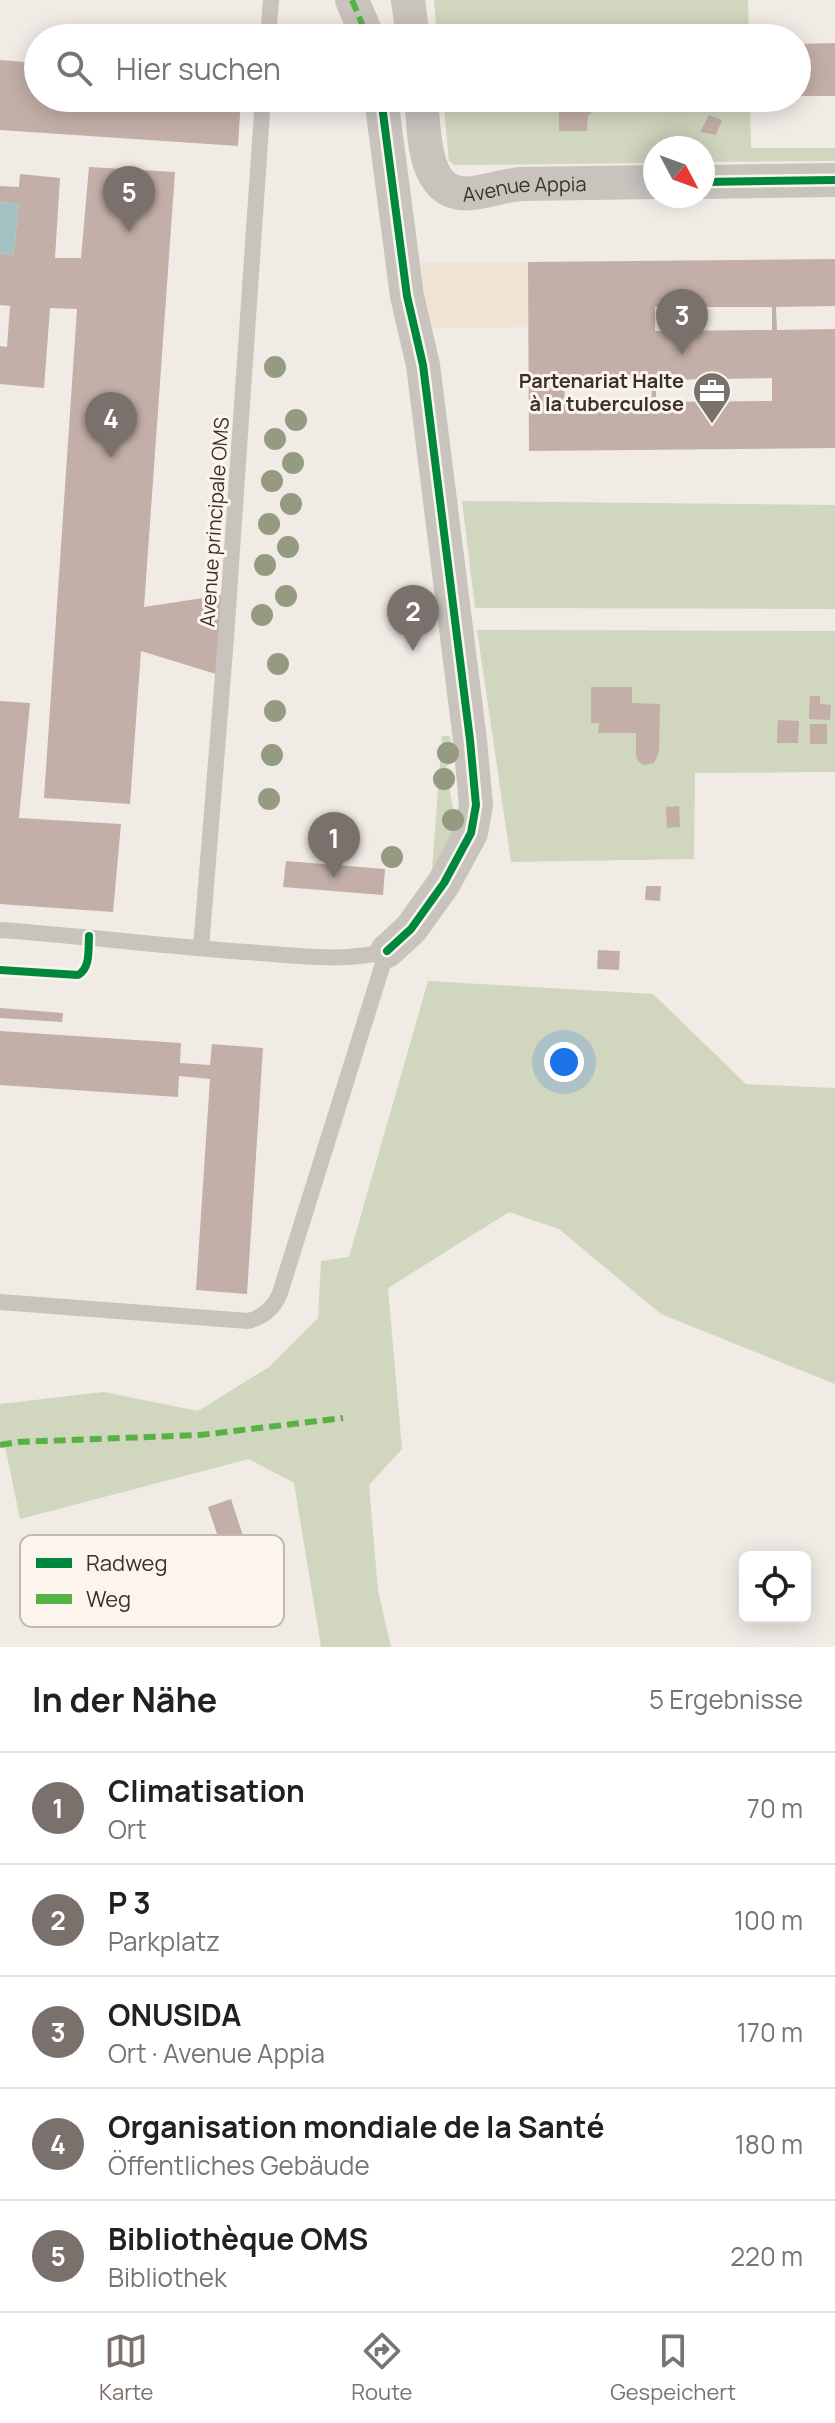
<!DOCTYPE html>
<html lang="de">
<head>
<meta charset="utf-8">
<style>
  :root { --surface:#fff; --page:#f2f2f2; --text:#202124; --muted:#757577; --line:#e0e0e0; --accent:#7a716c }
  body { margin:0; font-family:Manrope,sans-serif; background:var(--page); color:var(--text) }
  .controls { position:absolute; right:24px; bottom:24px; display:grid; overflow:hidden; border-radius:12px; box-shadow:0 4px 20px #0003 }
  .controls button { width:72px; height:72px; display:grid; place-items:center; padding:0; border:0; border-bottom:2px solid var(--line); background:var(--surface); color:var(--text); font:40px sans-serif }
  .compass { position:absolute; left:643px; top:136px; width:72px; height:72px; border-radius:50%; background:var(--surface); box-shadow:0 4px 20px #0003; rotate:131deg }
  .you { position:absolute; left:564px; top:1062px; width:28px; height:28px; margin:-20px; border:6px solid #fff; border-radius:50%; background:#1a73e8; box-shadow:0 0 0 12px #1a73e833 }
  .badge { display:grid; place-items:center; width:52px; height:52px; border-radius:50%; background:var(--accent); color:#fff; font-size:26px; font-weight:700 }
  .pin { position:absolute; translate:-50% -66px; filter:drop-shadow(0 2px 4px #0008) }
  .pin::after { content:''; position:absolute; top:42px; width:28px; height:24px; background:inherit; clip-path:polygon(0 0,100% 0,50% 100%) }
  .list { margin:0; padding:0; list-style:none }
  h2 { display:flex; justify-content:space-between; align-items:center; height:104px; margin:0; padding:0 32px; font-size:34px }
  h2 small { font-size:26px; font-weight:400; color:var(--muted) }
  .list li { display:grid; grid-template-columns:52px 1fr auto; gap:24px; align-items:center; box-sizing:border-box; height:112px; padding:0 32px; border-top:2px solid var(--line) }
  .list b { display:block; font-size:30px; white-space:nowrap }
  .list p { margin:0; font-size:26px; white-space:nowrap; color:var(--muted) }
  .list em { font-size:26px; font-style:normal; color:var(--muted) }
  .icon { flex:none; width:44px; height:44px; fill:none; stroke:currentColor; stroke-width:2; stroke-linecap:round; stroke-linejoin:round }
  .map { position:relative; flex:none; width:835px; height:1647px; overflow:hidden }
  .search { position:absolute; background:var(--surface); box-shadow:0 4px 20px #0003; left:24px; right:24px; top:24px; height:88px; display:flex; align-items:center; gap:20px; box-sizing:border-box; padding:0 28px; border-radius:44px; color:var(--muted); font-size:30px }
  .sheet { height:664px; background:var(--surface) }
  nav { display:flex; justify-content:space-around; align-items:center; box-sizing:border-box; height:112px; border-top:2px solid var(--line); background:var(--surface); font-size:22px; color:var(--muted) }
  nav a { display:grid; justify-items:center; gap:4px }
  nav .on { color:var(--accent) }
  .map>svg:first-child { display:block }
  .green { fill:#d1d6bf }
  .plaza { fill:#eee3d5 }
  .water { fill:#a1c2c1 }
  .building { fill:#c3afa7; fill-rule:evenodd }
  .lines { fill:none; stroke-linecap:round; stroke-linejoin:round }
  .service { stroke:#c9c3be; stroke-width:16 }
  .minor { stroke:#c9c3be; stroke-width:34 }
  .quiet { stroke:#57b246; stroke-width:6; stroke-dasharray:12 6; stroke-linecap:butt }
  .cycleway-casing { stroke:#fbf5ee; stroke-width:13 }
  .cycleway { stroke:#00873e; stroke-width:8 }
  .tree { fill:#959b80 }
  .labels { text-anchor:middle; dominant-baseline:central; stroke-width:6; stroke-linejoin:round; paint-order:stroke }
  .street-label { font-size:20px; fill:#3b302b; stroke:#fbf5ee }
  .poi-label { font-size:20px; font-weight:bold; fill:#3b302b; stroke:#fbf5ee; text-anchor:end }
  .key { fill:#fbf5ee; stroke:#c1bab4; stroke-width:2 }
  .key-label { font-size:22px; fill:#3b302b }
</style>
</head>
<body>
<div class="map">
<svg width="835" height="1647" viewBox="0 0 835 1647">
  <rect width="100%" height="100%" fill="#f0ebe5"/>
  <path class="green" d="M434,0h314l1,38h-312z
    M443,98h307l1,50h84v13l-132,1v-14h-48v15l-201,2 -5,-4z
    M462,501l373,4v104l-360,-1z
    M477,630l358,1v141l-140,1 -1,86 -183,3z
    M442,736h8l4,25 -8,6 9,53h8l-31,50z
    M428,981l225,13 93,90 89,4v296l-174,-70 -102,-85 -50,-17 -121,76 14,161 -33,36 9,106 13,56h-70l-27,-164 -45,-24 -229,60 -15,-73h-5v-42l104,-12 94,19 71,-44 49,-49 3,-57 28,-4z"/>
  <path class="plaza" d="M528,262l1,65 -101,1 -7,-65z"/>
  <path class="water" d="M0,202l19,2 -6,51 -13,-2z"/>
  <path class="building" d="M835,43v53h-36l-1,-52z
    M0,60l38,3v35h203l-3,48 -238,-16z
    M559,98h32v16l-3,1 -1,16h-28z
    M709,115l13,5 -6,15 -16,-3z
    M89,167l86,5 -31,435 79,-12 -7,79 -75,-23 -11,153 -86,-6 33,-489 -27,-1 -6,80 -44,-4v-38l7,1 3,-41 -10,-1v-52l13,2 6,-51 -19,-2v-16l19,1 1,-13 40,4 -5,80h26z
    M835,259v47l-59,1 1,23 58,-1v119l-306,3 -1,-189zM655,307h117v23l-117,1zM772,378v23l-116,1v-22zM651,379l1,23 -87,2 -1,-24z
    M591,687h41v16l28,1 -1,48 -5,11 -11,2 -5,-4 -2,-5v-23h-38l1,-10h-8z
    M810,696h10v8l11,1 -1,15 -21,-1z
    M0,701l30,2 -11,115 102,6 -8,88 -113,-8z
    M778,720l21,1 -1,22h-21z
    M810,724h17v20h-17z
    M679,806l1,21 -13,1 -1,-21z
    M286,861l99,8 -2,26 -100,-8z
    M646,886h15l-1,15 -15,-1z
    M598,950l22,1 -1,19 -22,-1z
    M0,1008l63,5 -1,9 -62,-4z
    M0,1031l181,12 -1,20 30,2 2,-21 51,4 -16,246 -51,-4 14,-211 -31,-3 -1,21 -178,-12z
    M231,1499l14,43 -23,7 -14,-42z"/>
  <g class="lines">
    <path class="service" d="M268,38l3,-38
      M0,930c82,6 164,16 246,22 46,3 97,11 141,-1
      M201,948l25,-310 37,-540
      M0,1302l248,19c16,-4 26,-13 32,-28l107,-342"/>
    <g class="minor">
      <path d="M352,0l16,38"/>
      <path d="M408,0l5,38"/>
      <path d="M381,98l26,198 16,69 47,375 6,65 -5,28 -27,50 -33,46 -24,22"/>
      <path id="s1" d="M421,98c4,34 0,102 52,95 16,-2 32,-8 49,-9l133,-2"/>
      <path d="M703,182l132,-2"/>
    </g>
    <path class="quiet" d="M352,0l16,38
      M0,1445l18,-3 182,-7 143,-17"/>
    <defs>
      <path id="cycleway" d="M381,98l26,198 16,69 47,375 6,65 -5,28 -27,50 -33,46 -24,22
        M703,182l132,-2
        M0,970l78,5c13,-7 10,-26 11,-39"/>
    </defs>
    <use href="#cycleway" class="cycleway-casing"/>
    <use href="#cycleway" class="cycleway"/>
  </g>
  <g class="tree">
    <circle cx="275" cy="367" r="11"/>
    <circle cx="296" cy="420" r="11"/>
    <circle cx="275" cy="439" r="11"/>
    <circle cx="293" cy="463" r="11"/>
    <circle cx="272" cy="481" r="11"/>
    <circle cx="291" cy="504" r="11"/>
    <circle cx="269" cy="524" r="11"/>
    <circle cx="288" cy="547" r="11"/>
    <circle cx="265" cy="565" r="11"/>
    <circle cx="286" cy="596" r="11"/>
    <circle cx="262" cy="615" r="11"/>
    <circle cx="278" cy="664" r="11"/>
    <circle cx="275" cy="711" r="11"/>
    <circle cx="448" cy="753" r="11"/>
    <circle cx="272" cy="755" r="11"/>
    <circle cx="444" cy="779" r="11"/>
    <circle cx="269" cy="799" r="11"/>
    <circle cx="453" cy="820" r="11"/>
    <circle cx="392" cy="857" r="11"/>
  </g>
  <defs>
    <symbol id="office-pin" viewBox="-11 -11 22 30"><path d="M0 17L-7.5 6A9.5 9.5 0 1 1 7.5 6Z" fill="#7a716c" stroke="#fbf5ee"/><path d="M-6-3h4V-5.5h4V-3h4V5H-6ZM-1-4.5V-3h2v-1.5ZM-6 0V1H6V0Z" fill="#fff"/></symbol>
  </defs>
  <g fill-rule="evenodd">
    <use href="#office-pin" x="690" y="369" width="44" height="60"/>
  </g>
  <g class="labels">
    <g class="street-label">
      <text stroke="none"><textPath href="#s1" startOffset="176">Avenue Appia</textPath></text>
      <text transform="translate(214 522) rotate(-86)">Avenue principale OMS</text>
    </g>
    <g class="poi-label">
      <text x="684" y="380">Partenariat Halte<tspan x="684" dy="23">à la tuberculose</tspan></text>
    </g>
  </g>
  <rect x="20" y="1535" width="264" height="92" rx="12" class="key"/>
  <rect x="36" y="1558" width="36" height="10" fill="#00873e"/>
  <rect x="36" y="1594" width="36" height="10" fill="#57b246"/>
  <g class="key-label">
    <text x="86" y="1571">Radweg</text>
    <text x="86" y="1607">Weg</text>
  </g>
</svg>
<div class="controls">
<button><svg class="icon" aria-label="locate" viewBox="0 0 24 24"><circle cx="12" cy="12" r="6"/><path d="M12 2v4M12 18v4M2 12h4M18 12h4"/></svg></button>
</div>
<svg class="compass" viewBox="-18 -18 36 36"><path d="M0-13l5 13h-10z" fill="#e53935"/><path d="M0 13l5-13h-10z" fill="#757577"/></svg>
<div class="you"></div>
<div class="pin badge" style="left:334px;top:878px">1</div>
<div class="pin badge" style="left:413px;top:651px">2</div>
<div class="pin badge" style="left:682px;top:355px">3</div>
<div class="pin badge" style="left:111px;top:458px">4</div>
<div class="pin badge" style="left:129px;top:232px">5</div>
<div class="search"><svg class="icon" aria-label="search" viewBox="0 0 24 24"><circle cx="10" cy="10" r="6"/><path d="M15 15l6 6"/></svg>Hier suchen</div>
</div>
<section class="sheet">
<h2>In der Nähe<small>5 Ergebnisse</small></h2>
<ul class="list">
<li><span class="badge">1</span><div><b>Climatisation</b><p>Ort</p></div><em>70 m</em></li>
<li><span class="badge">2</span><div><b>P 3</b><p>Parkplatz</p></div><em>100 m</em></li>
<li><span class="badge">3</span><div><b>ONUSIDA</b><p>Ort · Avenue Appia</p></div><em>170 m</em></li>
<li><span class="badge">4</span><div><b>Organisation mondiale de la Santé</b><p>Öffentliches Gebäude</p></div><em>180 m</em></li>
<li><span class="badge">5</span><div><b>Bibliothèque OMS</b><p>Bibliothek</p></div><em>220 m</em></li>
</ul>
</section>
<nav>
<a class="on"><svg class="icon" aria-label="map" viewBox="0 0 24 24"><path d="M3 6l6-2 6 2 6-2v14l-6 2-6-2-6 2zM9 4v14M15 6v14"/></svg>Karte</a>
<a><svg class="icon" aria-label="directions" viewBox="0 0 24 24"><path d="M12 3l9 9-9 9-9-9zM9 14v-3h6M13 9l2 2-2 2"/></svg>Route</a>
<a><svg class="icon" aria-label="saved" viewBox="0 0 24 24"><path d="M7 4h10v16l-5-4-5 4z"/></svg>Gespeichert</a>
</nav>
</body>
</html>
